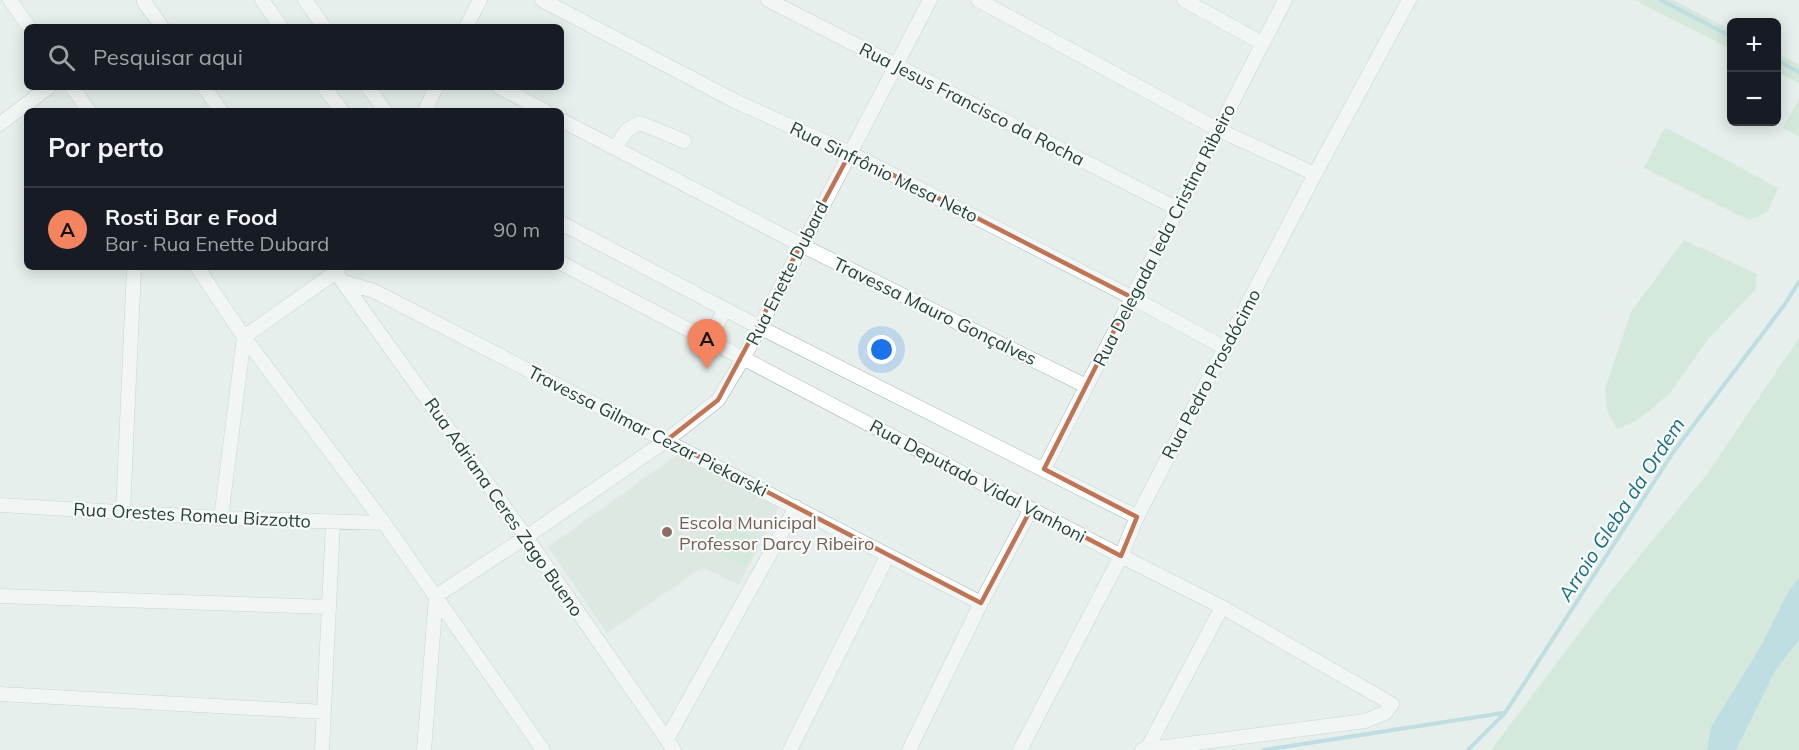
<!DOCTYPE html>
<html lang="pt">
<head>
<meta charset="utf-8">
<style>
  :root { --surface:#171b24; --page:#242831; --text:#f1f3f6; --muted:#9ea1a6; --line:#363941; --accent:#f4845f }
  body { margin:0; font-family:Mulish,sans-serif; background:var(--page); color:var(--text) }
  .controls { position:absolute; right:18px; top:18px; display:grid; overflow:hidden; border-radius:9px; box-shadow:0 3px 15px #0003 }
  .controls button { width:54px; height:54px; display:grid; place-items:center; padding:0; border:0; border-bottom:2px solid var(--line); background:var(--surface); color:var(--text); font:30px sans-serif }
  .you { position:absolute; left:882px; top:350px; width:21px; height:21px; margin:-15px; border:4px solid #fff; border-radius:50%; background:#1a73e8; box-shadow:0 0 0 9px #1a73e833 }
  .badge { display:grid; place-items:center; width:39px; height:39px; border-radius:50%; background:var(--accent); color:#111; font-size:20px; font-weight:700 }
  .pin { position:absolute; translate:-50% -50px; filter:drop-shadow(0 2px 3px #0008) }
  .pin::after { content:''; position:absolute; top:32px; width:21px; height:18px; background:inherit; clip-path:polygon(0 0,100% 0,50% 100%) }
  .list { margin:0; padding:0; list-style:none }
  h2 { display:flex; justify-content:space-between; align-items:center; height:78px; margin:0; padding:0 24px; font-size:26px }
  h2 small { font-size:20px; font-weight:400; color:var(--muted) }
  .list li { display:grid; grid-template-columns:39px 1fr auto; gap:18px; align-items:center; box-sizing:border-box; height:84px; padding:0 24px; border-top:2px solid var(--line) }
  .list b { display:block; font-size:22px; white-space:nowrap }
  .list p { margin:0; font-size:20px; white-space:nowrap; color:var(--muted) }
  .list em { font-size:20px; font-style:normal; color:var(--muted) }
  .icon { flex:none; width:33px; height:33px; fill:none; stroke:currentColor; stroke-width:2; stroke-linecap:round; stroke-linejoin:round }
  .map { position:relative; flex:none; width:1799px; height:750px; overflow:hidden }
  .search { position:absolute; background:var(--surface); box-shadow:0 3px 15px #0003; left:24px; top:24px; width:540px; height:66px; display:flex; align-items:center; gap:15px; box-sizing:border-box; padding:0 21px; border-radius:9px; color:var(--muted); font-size:22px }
  .panel { position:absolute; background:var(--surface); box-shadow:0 3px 15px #0003; left:24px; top:108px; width:540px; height:162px; border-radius:9px }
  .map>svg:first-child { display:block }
  .built { fill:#d4dfda }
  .green { fill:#bfe0c8 }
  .water { fill:#8ec9d4 }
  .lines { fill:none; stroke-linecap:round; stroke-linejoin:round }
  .stream { stroke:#8ec9d4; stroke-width:4 }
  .minor-casing { stroke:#a8b8b2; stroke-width:15 }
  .minor { stroke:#fff; stroke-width:14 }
  .marked { fill:none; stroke:#c07456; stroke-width:4.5; stroke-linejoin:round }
  .education-dot { fill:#8d6e63; stroke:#f7fbf9; stroke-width:2 }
  .labels { text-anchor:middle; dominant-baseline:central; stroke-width:4.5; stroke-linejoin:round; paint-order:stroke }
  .street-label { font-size:18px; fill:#24423a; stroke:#f7fbf9 }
  .education-label { font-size:18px; fill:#785e54; stroke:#f7fbf9; text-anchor:start }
  .water-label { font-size:20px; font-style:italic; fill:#1c6f80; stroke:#f7fbf9 }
</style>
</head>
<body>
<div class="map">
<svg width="1799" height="750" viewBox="0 0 1799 750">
  <rect width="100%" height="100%" fill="#e6efeb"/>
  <path class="built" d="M677,455l102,52 -40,78 -36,-18 -96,66 -59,-86z"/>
  <path class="green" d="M1635,0h38l58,30v19z
    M1777,53l22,12v18l-22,-11z
    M1799,99v38l-16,-9z
    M1665,127l113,61 -10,23 -19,9 -105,-52z
    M1684,240l73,34 -2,16 -47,49 -38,54 -31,26 -22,11 -10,-21 -2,-20 26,-77z
    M1799,338v239l-12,17 -25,50 -51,83 -4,23h-216l120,-159 97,-118z
    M723,522l36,18 -14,27 -36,-18z
    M1799,640v110h-63l39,-79z"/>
  <path class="water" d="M1799,577v63l-24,31 -39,79h-29l4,-23 51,-83 25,-50z"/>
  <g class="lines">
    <path class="stream" d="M1661,0l71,37
      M1776,60l23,12
      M1264,750l239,-37
      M1468,750l37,-37 169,-262 111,-147 14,-22"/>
    <defs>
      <path id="minor" d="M10,0l19,27
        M144,0v2l18,25
        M262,0l19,27
        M305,0l19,27
        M542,0l193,101 115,52 281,144 94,51
        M768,0l408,208
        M978,0l241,130 96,44
        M1184,0l78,43
        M466,27l14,-27
        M72,87l17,24
        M204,87l17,24
        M324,87l18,24
        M368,87l17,24
        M499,87l46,24
        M425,111l11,-24
        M561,120l240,125 285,141
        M0,124l49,-37
        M615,148l12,-18 13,-7 44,18
        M561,223l198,104 378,190
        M561,263l560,293 101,51 170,97 -7,9 -20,8 -223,29
        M197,267l47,70 140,186 159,227
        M332,267l194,270 148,213
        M343,282l31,9 607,312
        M709,340l16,-31
        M1044,469l241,-469
        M0,505l221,13 163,5
        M123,512l11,-245
        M221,518l23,-181 92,-65 3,-5
        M0,596l329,11
        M436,596l90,-59 141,-97 51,-40 26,-43 186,-357
        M0,694l324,18
        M667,739l129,-232
        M1147,749l75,-142
        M322,750l11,-227
        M424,750l12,-154
        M790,750l98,-195
        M909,750l72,-147 50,-94
        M1020,750l101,-194 16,-39 178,-343 94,-174"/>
    </defs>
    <use href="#minor" class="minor-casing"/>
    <use href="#minor" class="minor"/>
  </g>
  <path d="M0 0H1799V750H0ZM850,153l281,144 -87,172 93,48 -16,39 -90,-47 -50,94 -314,-163 51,-40z" fill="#e6efeb" fill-opacity=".55" fill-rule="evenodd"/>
  <path class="marked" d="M850,153l281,144 -87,172 93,48 -16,39 -90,-47 -50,94 -314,-163 51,-40z"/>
  <circle class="education-dot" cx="667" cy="532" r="6"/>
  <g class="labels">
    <g class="street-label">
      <text transform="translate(972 104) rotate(27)">Rua Jesus Francisco da Rocha</text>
      <text transform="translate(884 172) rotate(26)">Rua Sinfrônio Mesa Neto</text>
      <text transform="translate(1164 235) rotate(-63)">Rua Delegada Ieda Cristina Ribeiro</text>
      <text transform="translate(787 273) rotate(-63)">Rua Enette Dubard</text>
      <text transform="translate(935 311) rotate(26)">Travessa Mauro Gonçalves</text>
      <text transform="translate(1211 374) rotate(-62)">Rua Pedro Prosdócimo</text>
      <text transform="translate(648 431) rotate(27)">Travessa Gilmar Cezar Piekarski</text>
      <text transform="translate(978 481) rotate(28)">Rua Deputado Vidal Vanhoni</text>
      <text transform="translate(504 507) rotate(55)">Rua Adriana Ceres Zago Bueno</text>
      <text transform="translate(192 515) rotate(3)">Rua Orestes Romeu Bizzotto</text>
    </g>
    <g class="education-label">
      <text x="679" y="522">Escola Municipal<tspan x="679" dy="21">Professor Darcy Ribeiro</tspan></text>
    </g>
    <g class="water-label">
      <text transform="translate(1621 509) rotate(-57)">Arroio Gleba da Ordem</text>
    </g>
  </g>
</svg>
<div class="controls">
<button>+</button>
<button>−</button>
</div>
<div class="you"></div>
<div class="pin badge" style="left:707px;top:369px">A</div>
<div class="search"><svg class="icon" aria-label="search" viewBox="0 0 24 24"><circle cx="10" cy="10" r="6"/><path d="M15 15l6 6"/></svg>Pesquisar aqui</div>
<section class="panel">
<h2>Por perto<small></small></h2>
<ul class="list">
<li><span class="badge">A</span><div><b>Rosti Bar e Food</b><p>Bar · Rua Enette Dubard</p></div><em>90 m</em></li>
</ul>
</section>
</div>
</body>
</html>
